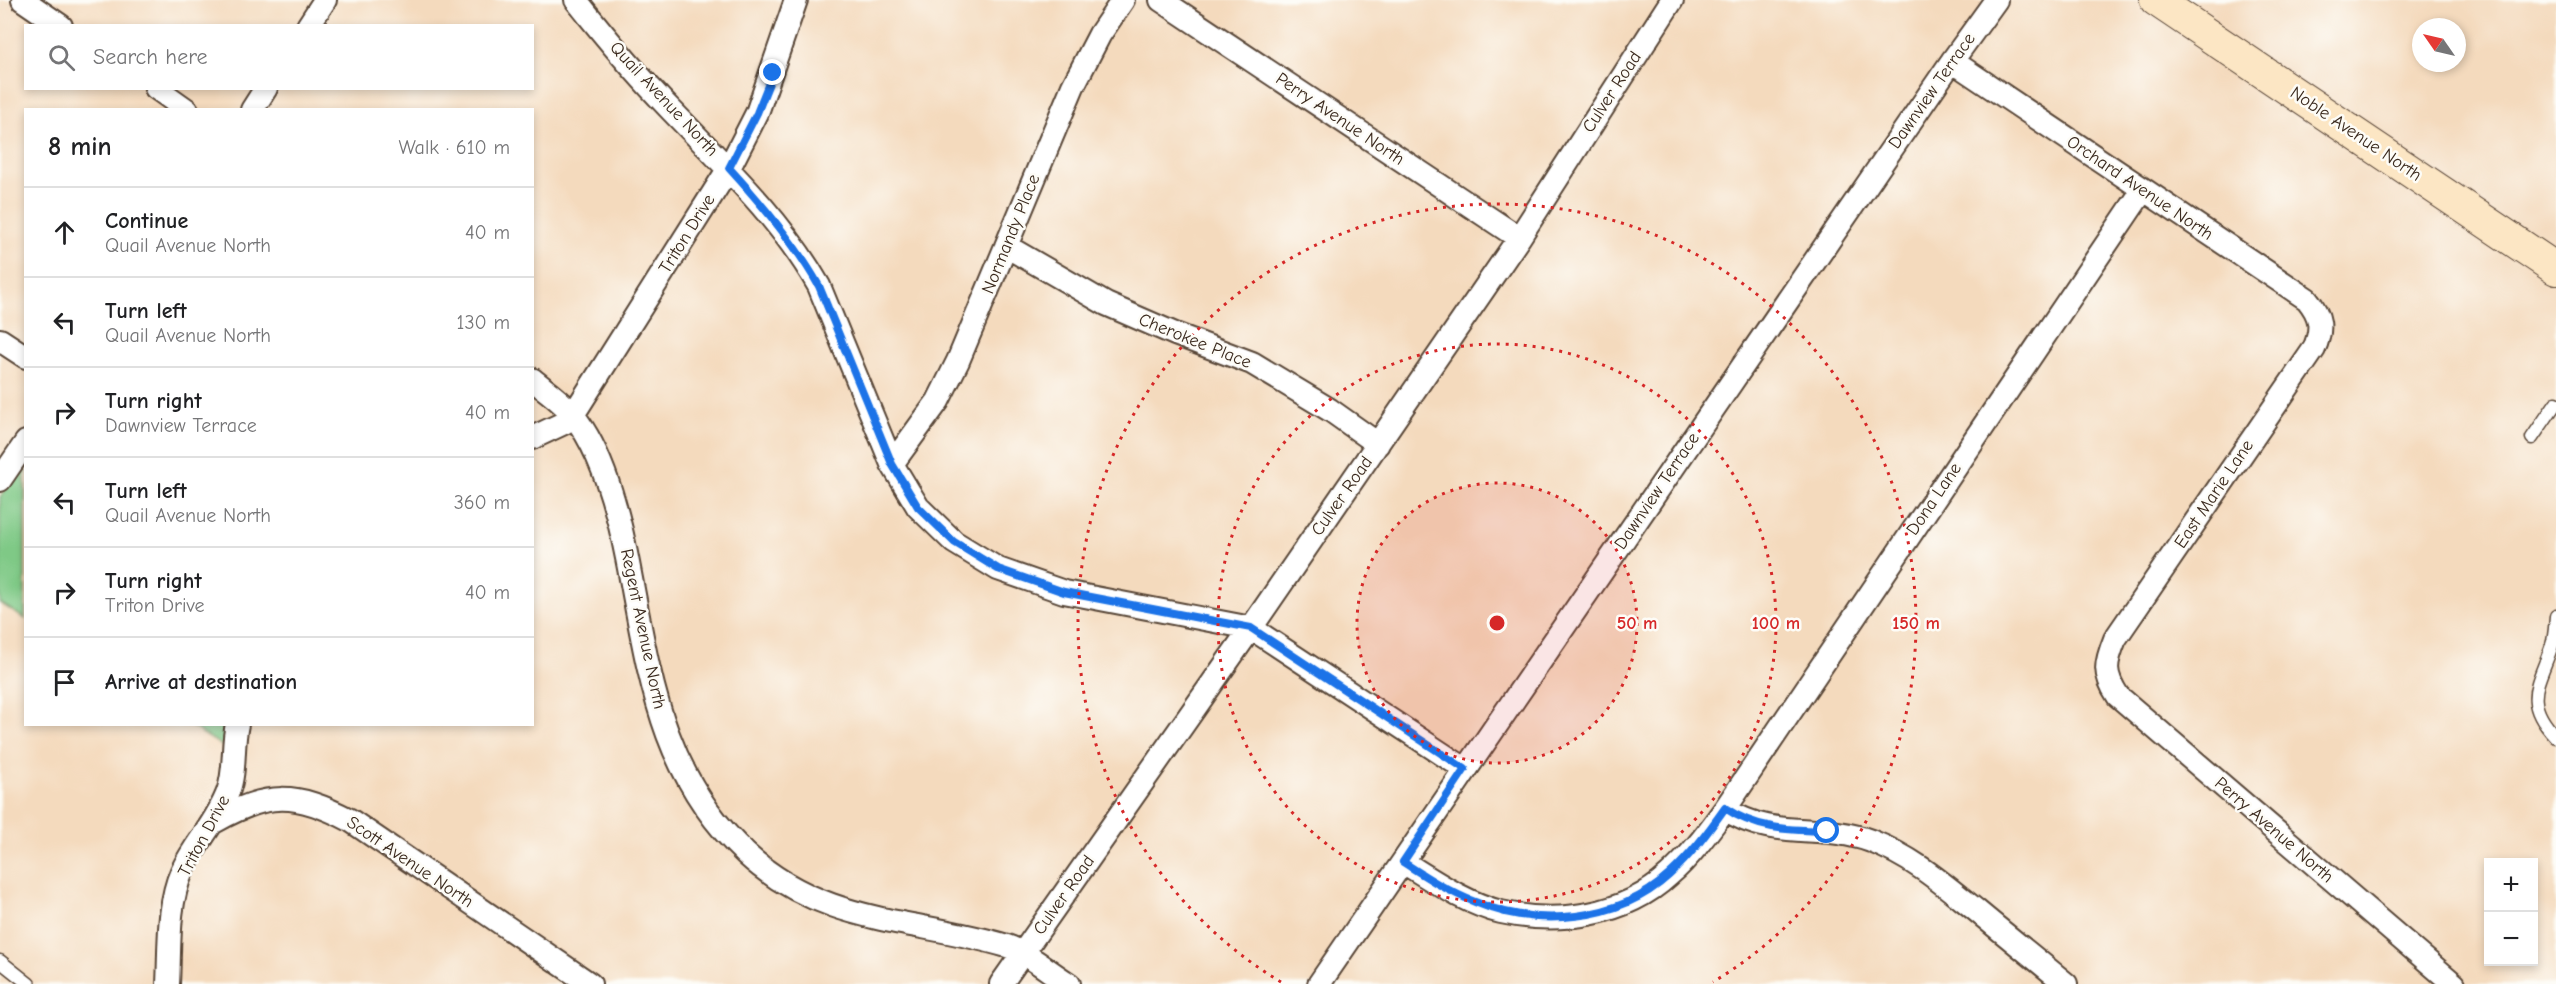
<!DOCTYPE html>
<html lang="en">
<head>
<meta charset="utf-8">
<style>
  :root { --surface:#fff; --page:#f6f6f6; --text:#202124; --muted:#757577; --line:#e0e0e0 }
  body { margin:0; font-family:"Comic Neue",sans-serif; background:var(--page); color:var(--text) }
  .controls { position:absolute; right:18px; bottom:18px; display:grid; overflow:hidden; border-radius:0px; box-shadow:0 3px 9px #0003 }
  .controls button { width:54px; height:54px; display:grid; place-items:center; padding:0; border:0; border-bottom:2px solid var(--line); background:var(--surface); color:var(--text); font:30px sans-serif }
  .compass { position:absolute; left:2412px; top:18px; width:54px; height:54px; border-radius:50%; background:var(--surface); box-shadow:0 3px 9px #0003; rotate:304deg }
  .stop { position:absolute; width:18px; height:18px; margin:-14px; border:4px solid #1a73e8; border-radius:50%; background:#fff }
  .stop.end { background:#1a73e8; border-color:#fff; box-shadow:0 2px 6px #0008 }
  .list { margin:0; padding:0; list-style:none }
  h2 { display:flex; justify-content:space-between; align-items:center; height:78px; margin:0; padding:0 24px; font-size:26px }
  h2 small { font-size:20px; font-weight:400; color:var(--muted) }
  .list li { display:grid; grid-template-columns:39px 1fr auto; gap:18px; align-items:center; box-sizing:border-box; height:90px; padding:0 24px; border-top:2px solid var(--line) }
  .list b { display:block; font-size:22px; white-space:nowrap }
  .list p { margin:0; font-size:20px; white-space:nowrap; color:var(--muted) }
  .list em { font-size:20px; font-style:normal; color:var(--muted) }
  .icon { flex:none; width:33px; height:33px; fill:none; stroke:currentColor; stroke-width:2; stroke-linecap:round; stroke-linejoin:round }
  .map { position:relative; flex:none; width:2556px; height:984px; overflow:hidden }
  .search { position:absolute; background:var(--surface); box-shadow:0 3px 9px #0003; left:24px; top:24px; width:510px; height:66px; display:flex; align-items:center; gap:15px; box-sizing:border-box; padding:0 21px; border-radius:0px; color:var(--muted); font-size:22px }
  .panel { position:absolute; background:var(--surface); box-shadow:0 3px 9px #0003; left:24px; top:108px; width:510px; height:618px; border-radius:0px }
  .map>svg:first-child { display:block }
  .green { fill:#7fc986; stroke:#5d7a52; stroke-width:1.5 }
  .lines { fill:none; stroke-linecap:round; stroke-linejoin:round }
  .lane-casing { stroke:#574436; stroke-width:15 }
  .street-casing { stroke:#574436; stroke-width:26 }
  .secondary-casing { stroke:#574436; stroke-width:34 }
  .lane { stroke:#fff; stroke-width:12 }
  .street { stroke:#fff; stroke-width:22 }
  .secondary { stroke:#fce6c4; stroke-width:32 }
  .route { stroke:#1a73e8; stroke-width:8 }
  .ring { fill:none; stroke:#d62828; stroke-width:3; stroke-dasharray:3 6 }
  .labels { text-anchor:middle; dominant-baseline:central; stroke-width:5; stroke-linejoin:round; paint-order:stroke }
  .street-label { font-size:18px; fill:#3b2a1e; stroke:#fdfcf7 }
  .centre { fill:#d62828; stroke:#fdfcf7; stroke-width:3 }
  .ring-label { font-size:18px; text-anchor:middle; font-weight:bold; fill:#d62828; stroke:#fdfcf7; stroke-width:5; stroke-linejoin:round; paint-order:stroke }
</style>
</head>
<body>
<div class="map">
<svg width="2556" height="984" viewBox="0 0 2556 984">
  <rect width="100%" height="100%" fill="#fdfcf7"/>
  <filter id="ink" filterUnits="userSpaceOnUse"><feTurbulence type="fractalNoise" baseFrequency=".0167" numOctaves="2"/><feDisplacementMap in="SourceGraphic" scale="12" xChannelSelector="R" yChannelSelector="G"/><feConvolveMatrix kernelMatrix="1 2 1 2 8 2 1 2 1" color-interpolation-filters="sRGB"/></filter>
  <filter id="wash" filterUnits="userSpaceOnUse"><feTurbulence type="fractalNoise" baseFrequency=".008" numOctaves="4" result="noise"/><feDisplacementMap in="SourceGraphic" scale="24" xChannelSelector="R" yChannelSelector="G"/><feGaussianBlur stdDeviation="1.35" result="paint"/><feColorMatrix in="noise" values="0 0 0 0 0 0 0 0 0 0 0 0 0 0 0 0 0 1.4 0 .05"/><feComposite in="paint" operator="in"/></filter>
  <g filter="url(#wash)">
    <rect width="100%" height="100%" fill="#f4dabd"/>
    <path class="green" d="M25,460v159l-25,-16v-106z
      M189,725h38l-3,22z"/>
  </g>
  <g filter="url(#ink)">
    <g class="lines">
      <defs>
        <path id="lane" d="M2532,438l24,-35
          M2556,616c-1,10 -1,20 -4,29 -13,39 -31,56 4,92
          M0,961l29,23"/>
        <path id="street" d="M23,0l38,26
          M576,0c30,38 62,76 96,111 53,55 109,108 147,175l73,178 26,43 36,35 44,27 66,23 187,36 214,141
          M1161,0l358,238
          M308,26l17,-26
          M1952,61l355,238c14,17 16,29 7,50l-199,290c-10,25 -12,34 3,57l336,288
          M156,88l31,22
          M252,110l14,-22
          M1006,246l100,58 69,30 77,29 78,47 48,34
          M0,340l26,17
          M532,379c13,11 30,22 41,36 30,37 45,97 54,143 22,111 31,213 119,296 78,72 168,64 261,92 19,6 44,27 62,38
          M532,438l32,-15 9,-8 156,-247 28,-55 39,-113
          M892,464l46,-63 20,-40 115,-275 27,-52 23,-34
          M0,480l26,-38
          M1725,809l418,-619
          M214,822c54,-31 82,-30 136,-2l240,164
          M1403,862c31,19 62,41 98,50 57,13 124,4 168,-37 22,-19 39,-43 56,-66 49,32 94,13 146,32 43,17 71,42 106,70 30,25 60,49 89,73
          M168,984c2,-37 -1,-79 14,-113 13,-28 35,-49 46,-79 8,-21 4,-46 9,-68
          M1001,984l250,-356 268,-390 153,-238
          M1319,984l633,-923 44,-61"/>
        <path id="secondary" d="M2156,0l400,269"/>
      </defs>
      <use href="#lane" class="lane-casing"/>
      <use href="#street" class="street-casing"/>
      <use href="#secondary" class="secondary-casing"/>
      <use href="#lane" class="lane"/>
      <use href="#street" class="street"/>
      <use href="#secondary" class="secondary"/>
    </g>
  </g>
  <g class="lines" filter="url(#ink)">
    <path class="route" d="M773,73l-16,40 -28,55c33,36 66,75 90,118l73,178 26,43 36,35 44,27 66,23 187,36 214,141 -62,93c23,15 46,30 72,40 62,26 143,20 194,-27 22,-20 39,-43 56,-67 32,22 65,22 102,23"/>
  </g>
  <circle cx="1497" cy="623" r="140" fill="#d62828" fill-opacity=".12"/>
  <g class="ring">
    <circle cx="1497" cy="623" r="140"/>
    <circle cx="1497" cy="623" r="279"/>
    <path d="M1281 982A419 419 0 1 1 1713 982"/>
  </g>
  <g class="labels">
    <g class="street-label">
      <text transform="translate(1932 91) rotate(-55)">Dawnview Terrace</text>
      <text transform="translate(1612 92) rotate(-57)">Culver Road</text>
      <text transform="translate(664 99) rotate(47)">Quail Avenue North</text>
      <text transform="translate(1340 119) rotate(34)">Perry Avenue North</text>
      <text transform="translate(2356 134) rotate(34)">Noble Avenue North</text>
      <text transform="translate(2140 188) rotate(34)">Orchard Avenue North</text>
      <text transform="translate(687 234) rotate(-58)">Triton Drive</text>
      <text transform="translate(1011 234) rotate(-68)">Normandy Place</text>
      <text transform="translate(1195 341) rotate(22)">Cherokee Place</text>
      <text transform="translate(1657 491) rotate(-56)">Dawnview Terrace</text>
      <text transform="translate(2214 494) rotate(-56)">East Marie Lane</text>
      <text transform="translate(1342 496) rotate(-55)">Culver Road</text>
      <text transform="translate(1934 499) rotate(-56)">Dona Lane</text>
      <text transform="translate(643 629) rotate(78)">Regent Avenue North</text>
      <text transform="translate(2274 830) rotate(41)">Perry Avenue North</text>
      <text transform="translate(204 836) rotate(-62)">Triton Drive</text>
      <text transform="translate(410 862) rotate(34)">Scott Avenue North</text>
      <text transform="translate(1064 895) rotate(-55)">Culver Road</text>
    </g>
  </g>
  <circle cx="1497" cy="623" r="9" class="centre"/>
  <g class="ring-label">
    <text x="1637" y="629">50 m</text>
    <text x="1776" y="629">100 m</text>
    <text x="1916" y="629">150 m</text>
  </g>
</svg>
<div class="controls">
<button>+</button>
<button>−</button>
</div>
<svg class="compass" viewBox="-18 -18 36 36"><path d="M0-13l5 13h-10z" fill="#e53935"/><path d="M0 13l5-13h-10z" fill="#757577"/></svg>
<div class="stop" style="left:1827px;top:831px"></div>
<div class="stop end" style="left:773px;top:73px"></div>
<div class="search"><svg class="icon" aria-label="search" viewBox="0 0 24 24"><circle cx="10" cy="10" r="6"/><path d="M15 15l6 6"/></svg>Search here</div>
<section class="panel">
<h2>8 min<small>Walk · 610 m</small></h2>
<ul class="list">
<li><svg class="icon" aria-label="ahead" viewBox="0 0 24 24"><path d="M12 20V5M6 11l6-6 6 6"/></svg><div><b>Continue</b><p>Quail Avenue North</p></div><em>40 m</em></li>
<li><svg class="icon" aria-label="left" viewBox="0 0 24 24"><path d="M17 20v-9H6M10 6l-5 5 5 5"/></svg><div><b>Turn left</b><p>Quail Avenue North</p></div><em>130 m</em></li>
<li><svg class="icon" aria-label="right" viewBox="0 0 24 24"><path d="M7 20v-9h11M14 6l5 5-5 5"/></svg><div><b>Turn right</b><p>Dawnview Terrace</p></div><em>40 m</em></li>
<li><svg class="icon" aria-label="left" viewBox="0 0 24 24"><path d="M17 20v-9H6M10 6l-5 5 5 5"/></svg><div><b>Turn left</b><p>Quail Avenue North</p></div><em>360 m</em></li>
<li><svg class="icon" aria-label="right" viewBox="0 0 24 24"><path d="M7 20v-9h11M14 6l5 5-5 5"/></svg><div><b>Turn right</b><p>Triton Drive</p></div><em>40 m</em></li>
<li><svg class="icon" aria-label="arrive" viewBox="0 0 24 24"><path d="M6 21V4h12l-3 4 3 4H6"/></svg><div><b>Arrive at destination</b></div></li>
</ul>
</section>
</div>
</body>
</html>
